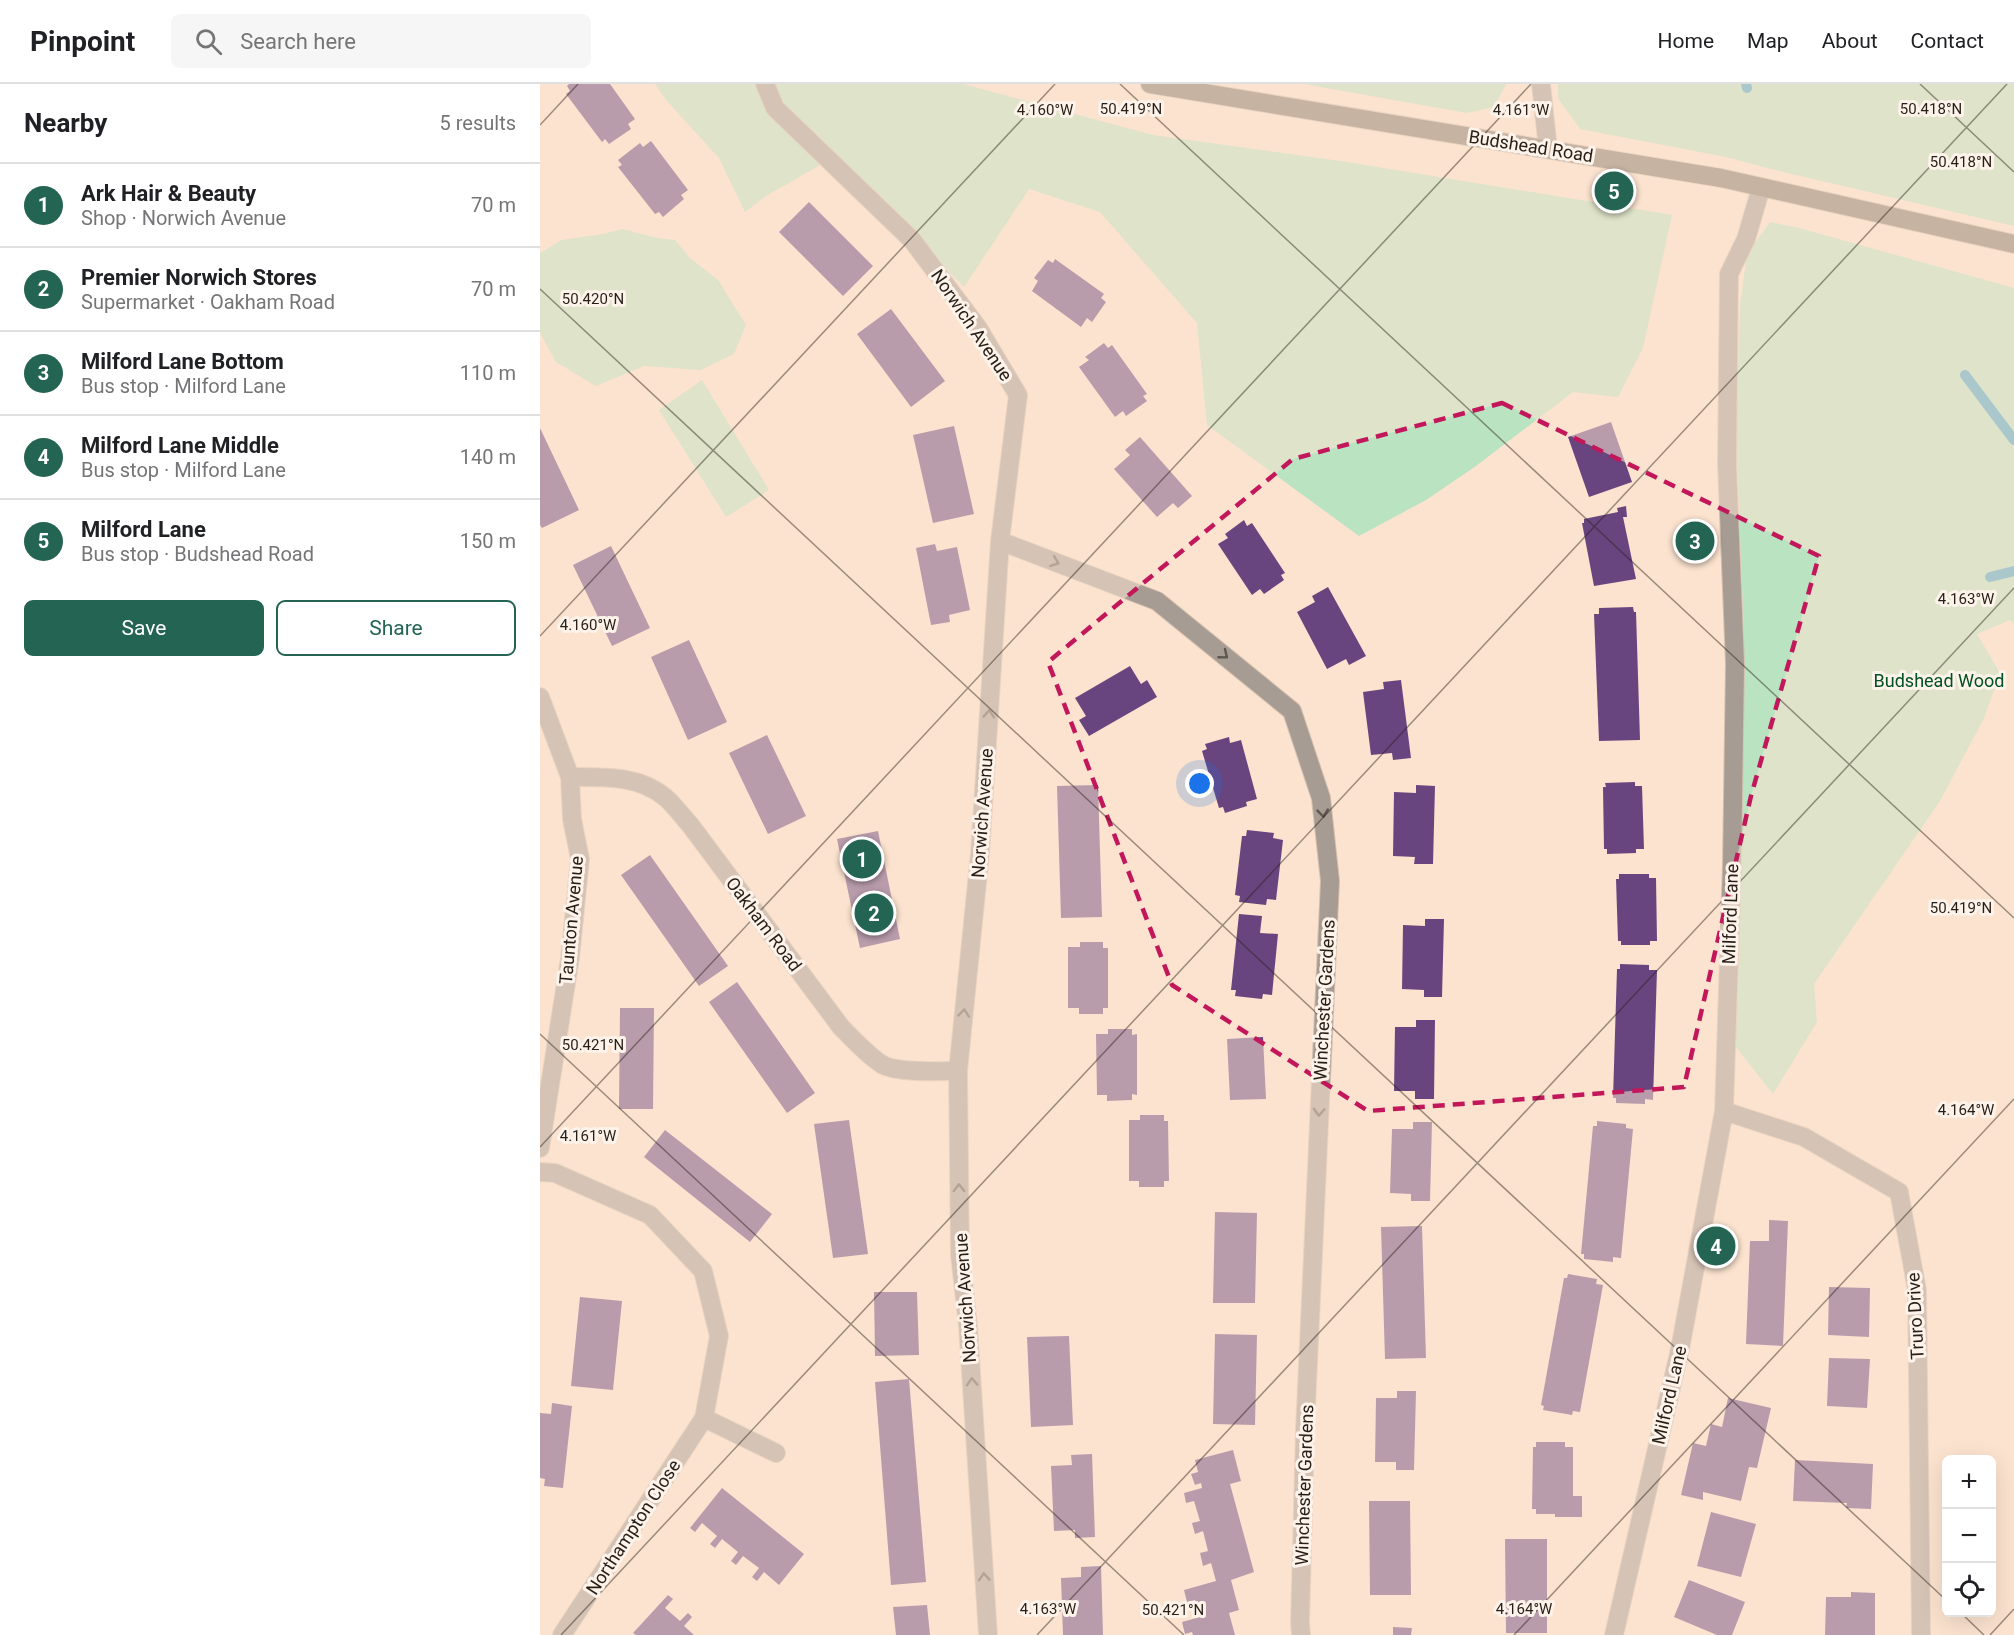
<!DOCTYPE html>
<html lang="en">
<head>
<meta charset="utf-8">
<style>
  :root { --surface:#fff; --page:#f6f6f6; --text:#202124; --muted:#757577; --line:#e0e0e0; --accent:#236452 }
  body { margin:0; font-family:Roboto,sans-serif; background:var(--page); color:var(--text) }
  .controls { position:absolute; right:18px; bottom:18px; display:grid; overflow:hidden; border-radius:9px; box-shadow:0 6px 24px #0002 }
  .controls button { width:54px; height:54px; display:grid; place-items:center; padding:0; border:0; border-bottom:2px solid var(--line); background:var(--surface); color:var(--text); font:30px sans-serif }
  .you { position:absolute; left:660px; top:700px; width:21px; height:21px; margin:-15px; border:4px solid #fff; border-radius:50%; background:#1a73e8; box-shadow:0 0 0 9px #1a73e833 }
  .badge { display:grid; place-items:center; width:39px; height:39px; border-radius:50%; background:var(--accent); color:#fff; font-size:20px; font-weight:700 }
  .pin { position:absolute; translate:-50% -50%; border:3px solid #fff; box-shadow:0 2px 6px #0006 }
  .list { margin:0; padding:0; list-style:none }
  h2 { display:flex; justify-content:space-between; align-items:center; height:78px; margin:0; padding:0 24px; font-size:26px }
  h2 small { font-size:20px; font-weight:400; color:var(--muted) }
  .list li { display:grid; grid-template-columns:39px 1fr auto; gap:18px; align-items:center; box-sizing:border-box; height:84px; padding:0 24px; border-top:2px solid var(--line) }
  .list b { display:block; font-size:22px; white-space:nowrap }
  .list p { margin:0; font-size:20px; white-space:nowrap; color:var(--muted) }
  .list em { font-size:20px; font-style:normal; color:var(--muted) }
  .actions { display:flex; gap:12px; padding:18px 24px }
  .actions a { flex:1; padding:14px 0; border:2px solid var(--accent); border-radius:9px; text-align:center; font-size:21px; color:var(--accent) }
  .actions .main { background:var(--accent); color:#fff }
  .icon { flex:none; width:33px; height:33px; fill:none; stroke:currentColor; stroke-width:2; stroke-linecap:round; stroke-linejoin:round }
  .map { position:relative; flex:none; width:1474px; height:1551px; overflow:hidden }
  header { display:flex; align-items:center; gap:36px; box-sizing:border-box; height:84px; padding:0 30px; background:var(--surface); border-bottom:2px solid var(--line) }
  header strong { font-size:28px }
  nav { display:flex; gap:33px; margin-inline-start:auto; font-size:21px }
  .search { width:420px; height:54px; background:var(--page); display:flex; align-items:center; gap:15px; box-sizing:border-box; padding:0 21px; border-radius:9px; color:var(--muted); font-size:22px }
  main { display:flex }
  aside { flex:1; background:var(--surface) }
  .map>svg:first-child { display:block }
  .green { fill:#bae3c1 }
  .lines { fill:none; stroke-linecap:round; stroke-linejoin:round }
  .stream { stroke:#47a7c7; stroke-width:10 }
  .building { fill:#694580 }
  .street-casing { stroke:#d5c0ae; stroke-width:20 }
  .secondary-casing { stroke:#d5c0ae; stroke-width:20 }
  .street { stroke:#a69c94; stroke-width:18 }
  .secondary { stroke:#86786b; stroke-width:18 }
  .oneway { stroke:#60574f }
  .marked { fill:none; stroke:#c2185b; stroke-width:4.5; stroke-dasharray:12 8; stroke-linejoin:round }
  .ticks { fill:none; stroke:#271f17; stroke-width:1.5; stroke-opacity:0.45 }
  .labels { text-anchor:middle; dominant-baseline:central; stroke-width:6; stroke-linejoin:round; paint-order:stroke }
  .street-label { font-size:18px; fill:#271f17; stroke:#fdf3eb }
  .park-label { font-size:18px; fill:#025121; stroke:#fdf3eb }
  .ticks-label { font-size:15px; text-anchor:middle; fill:#271f17; stroke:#fdf3eb; stroke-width:6; stroke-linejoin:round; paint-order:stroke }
</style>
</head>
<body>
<header>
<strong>Pinpoint</strong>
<div class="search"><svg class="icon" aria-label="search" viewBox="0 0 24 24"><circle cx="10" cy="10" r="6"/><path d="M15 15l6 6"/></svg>Search here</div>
<nav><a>Home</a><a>Map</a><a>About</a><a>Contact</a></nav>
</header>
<main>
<aside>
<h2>Nearby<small>5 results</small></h2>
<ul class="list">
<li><span class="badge">1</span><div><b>Ark Hair &amp; Beauty</b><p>Shop · Norwich Avenue</p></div><em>70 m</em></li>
<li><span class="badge">2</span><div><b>Premier Norwich Stores</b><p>Supermarket · Oakham Road</p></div><em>70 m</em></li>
<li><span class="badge">3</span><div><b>Milford Lane Bottom</b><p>Bus stop · Milford Lane</p></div><em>110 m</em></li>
<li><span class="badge">4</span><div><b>Milford Lane Middle</b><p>Bus stop · Milford Lane</p></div><em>140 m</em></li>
<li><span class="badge">5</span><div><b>Milford Lane</b><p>Bus stop · Budshead Road</p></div><em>150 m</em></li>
</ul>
<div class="actions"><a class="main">Save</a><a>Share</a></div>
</aside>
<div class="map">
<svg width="1474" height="1551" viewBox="0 0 1474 1551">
  <rect width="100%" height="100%" fill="#fbe3cf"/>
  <path class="green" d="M115,0h101l66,80 -56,32 -21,16 -26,-54 -53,-58z
    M235,0h188l190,51 194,27 325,53 -29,133 -25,49 -45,-5 -97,74 -50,34 -67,36 -152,-111 -10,-102 -97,-111 -71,-23 -65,98 -182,-185z
    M764,0h202l-12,23 -27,6z
    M1018,0h456v142l-243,-57 -45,-12 -146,-28 -22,-31z
    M1230,138l29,6 215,60v336l-4,-4 -33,14 23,39 -16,45 -44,83 -126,183 3,38 -44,72 -42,-53 13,-405 -8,-203 4,-127 7,-52z
    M82,145l35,9 18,2 15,18 28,22 28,45 -12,29 -33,16 -57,-4 -48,20 -40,-24 -16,-29v-80l22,-13 41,-6z
    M162,296l67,110 -43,27 -67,-107z"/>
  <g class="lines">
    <path class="stream" d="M1206,0l1,4
      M1425,291l49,65
      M1450,493l24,-6"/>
  </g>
  <path class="building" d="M29,0h41l25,35 -7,5 3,5 -22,15 -4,-5 -3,3 -36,-48 4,-3 -3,-5z
    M111,57l37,49 -7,5 3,4 -21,18 -4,-5 -4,2 -37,-47 4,-2 -4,-5 22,-17 3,4z
    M269,118l64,64 -30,30 -64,-64z
    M515,175l49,35 -3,4 5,4 -14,20 -5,-4 -6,9 -49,-36 6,-10 -4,-3 14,-18 5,3z
    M351,225l54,72 -34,26 -54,-73z
    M564,259l4,5 4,-3 35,49 -4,2 4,5 -21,15 -3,-5 -8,6 -36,-50 10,-7 -4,-3z
    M1071,338l21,60 -43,15 -21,-60z
    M414,342l20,88 -41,9 -20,-88z
    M0,344l39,82 -37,18 -2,-3z
    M600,353l52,59 -14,12 -5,-5 -16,14 -43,-48 16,-14 -5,-5z
    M1086,422l1,11h-4l13,62 -42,7 -12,-63h2v-4l34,-7 -1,-4z
    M704,436l3,6 5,-3 33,50 -4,2 3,5 -20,14 -4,-5 -8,6 -34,-51 10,-6 -3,-4z
    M395,460l2,7 20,-4 13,63 -21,5 1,7 -19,3 -15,-77z
    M71,462l39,82 -38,18 -39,-81z
    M788,503l38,69 -17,9 -3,-6 -19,10 -30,-57 18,-10 -3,-6z
    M1093,523l1,5h2l4,128 -41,1 -5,-127h5v-6z
    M149,556l38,82 -39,18 -37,-83z
    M590,582l11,18 6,-4 10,17 -68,39 -10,-16 7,-4 -11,-18z
    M861,596l10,78 -18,2 -1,-7 -21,2 -8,-63 21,-3 -1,-7z
    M227,651l39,81 -38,18 -39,-81z
    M689,653l1,6 11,-3 16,59 -11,3 1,4 -22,7 -2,-6 -4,1 -17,-57 5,-2 -2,-5z
    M1095,698v4h7l2,63h-8v4l-29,1v-5h-3l-1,-62h3l-1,-4z
    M558,701l4,132 -41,1 -4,-132z
    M876,701l19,1 -2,78h-19l1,-7 -22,-1 1,-64 22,1z
    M707,746l27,3 -1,5 10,2 -7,60 -9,-1 -1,6 -27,-3 1,-6 -5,-1 7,-59h4z
    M338,747l22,108 -40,9 -23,-109z
    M110,771l78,111 -29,20 -78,-111z
    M1079,790h30v4h7l1,63h-7v4h-29v-4h-3l-2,-62h3z
    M699,830l23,2 -2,17 18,1 -6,61 -9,-1 -1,5 -27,-3 1,-6h-5z
    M885,835h19l-2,78h-18v-7l-22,-1 1,-64 22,1z
    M540,858h23v6h5v60h-5v6h-24v-6h-11v-61h12z
    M1080,880l29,1v5h8l-4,130 -8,-1v5l-29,-1v-5h-3l4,-129h3z
    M197,898l78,111 -28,20 -78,-111z
    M80,924h34l-1,101h-34z
    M876,936h19l-1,79h-19v-8h-21l1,-64h21z
    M568,945h24v6l5,-1v61l-5,-1v6l-25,1v-6h-10l-1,-61h12z
    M723,953l3,62 -36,1 -3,-61z
    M600,1031h24v6h4l1,60h-5v6h-25v-6h-10v-61h11z
    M309,1036l19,134 -35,4 -19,-134z
    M1057,1037l29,3v4l7,1 -12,129 -8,-1v5l-29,-3v-5h-3l12,-128h4z
    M873,1038h19l-2,79h-19v-7l-21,-1 2,-64h21z
    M125,1046l107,84 -22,28 -106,-85z
    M675,1128l42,1 -2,90h-42z
    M1229,1136l19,1 -5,125 -37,-2 4,-103h19z
    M882,1142l4,132 -41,1 -4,-132z
    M1028,1190l29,5 -1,5 7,1 -23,127 -7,-1 -1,4 -29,-5 1,-4 -3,-1 23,-127h3z
    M1289,1203l41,1 -1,49 -41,-2z
    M334,1208h43l2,63 -44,1z
    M40,1213l42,4 -9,89 -42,-4z
    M675,1250l42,1 -2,90 -42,-1z
    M529,1252l4,89 -42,2 -4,-90z
    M1289,1274l41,1 -3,49 -40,-2z
    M369,1295l17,203 -35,3 -16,-203z
    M857,1307h19l-2,79h-18v-8h-21l1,-64h21z
    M1188,1314l43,10 -14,60 -8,-1 -8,34 -38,-9v8l-22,-5 12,-52 13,3 5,-22 11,3z
    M12,1319l20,3 -9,82 -19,-2 1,-7 -5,-1v-65l11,1z
    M996,1358h29v5h8v49h9v21h-27v-3h-19v-5h-4l1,-62h3z
    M693,1366l8,31 -11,3 24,88 -23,8 8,30 -10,3 6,22h-42l-1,-3 -7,2 -3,-12 18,-5 -5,-17 -8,2 -3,-12 32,-9 -5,-18 -8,3 -3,-13 8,-2 -5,-20 -8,3 -3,-11 8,-2 -6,-20 -8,2 -2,-10 18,-5 -1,-5 -6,2 -4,-11 7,-2 -3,-12z
    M552,1370l3,83 -20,1v-8l-21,1 -3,-65 21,-1 -1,-10z
    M1255,1376l78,4 -2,45 -25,-1 1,-5 -54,-2z
    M182,1404l82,66 -25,31 -15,-13 -7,9 -5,-4 7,-9 -16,-12 -7,9 -5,-4 7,-9 -16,-13 -7,9 -5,-4 7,-8 -15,-13 -7,9 -5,-4z
    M829,1417h41l1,94h-41z
    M1171,1428l45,12 -15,53 -44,-11z
    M965,1455h42v94h-41z
    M561,1482l2,69h-40l-2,-57 20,-1v-10z
    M1149,1496l56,22 -13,33h-15l-43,-18z
    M1311,1508l24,1v42h-50l1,-38h25z
    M128,1511l5,4 -8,9 15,13 8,-8 4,4 -8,9 10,9h-58l-3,-2z
    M387,1521l3,30h-34l-3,-28z
    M853,1543l19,1 -1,7h-18z"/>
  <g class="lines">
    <defs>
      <path id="street" d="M225,0l10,24 137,132 66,88 40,67 -18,146 -20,312 -22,218 2,184 8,71 20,309
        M1001,0l7,65
        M460,457l157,60 135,110 29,87 9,83 -25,549 -5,193 1,12
        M0,613l30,80 2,42 8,40 -10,99 -30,190
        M30,693c33,0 69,-2 96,21 9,8 17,19 25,28l150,201c13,13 26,28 42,38 15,8 56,6 75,6
        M1184,1027l80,26 95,55 18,98 4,345
        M0,1088l15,1 95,42 53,56 16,65 -15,82 -142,217
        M164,1334l72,35
        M1074,1551l66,-286 44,-238 8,-247 3,-200 -8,-200 2,-190 17,-35 15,-51"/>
      <path id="secondary" d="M610,0l571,94 293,66"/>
    </defs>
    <use href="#street" class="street-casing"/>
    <use href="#secondary" class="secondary-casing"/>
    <use href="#street" class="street"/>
    <use href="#secondary" class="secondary"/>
  </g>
  <defs><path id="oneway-chevron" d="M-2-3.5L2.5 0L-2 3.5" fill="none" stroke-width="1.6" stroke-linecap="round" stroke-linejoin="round" transform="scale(1.5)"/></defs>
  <g class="oneway">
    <use href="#oneway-chevron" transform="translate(515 478) rotate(21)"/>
    <use href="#oneway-chevron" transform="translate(684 571) rotate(39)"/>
    <use href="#oneway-chevron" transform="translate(449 630) rotate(-86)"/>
    <use href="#oneway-chevron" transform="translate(783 729) rotate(84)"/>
    <use href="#oneway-chevron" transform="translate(424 929) rotate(-84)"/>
    <use href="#oneway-chevron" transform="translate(779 1028) rotate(93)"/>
    <use href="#oneway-chevron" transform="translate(419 1104) rotate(-91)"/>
    <use href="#oneway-chevron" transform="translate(432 1298) rotate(-94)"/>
    <use href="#oneway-chevron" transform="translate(444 1493) rotate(-94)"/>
  </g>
  <path d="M0 0H1474V1551H0ZM962,319l317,153 -68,240 -67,291 -316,24 -196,-126 -124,-323 245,-203z" fill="#fbe3cf" fill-opacity=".55" fill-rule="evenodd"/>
  <path class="marked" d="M962,319l317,153 -68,240 -67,291 -316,24 -196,-126 -124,-323 245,-203z"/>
  <path class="ticks" d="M580,0l894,834M1380,0l94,88M0,41l38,-41M0,205l1406,1311M0,552l515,-552M0,950l644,601M0,1063l991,-1063M1420,1528l24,23M21,1551l1446,-1551M497,1551l977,-1047M974,1551l500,-536M1450,1551l24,-26"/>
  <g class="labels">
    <g class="street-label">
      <text transform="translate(991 62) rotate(9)">Budshead Road</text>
      <text transform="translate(432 241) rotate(56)">Norwich Avenue</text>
      <text transform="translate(442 729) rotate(-86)">Norwich Avenue</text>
      <text transform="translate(1190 830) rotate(-88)">Milford Lane</text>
      <text transform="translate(31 836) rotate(-85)">Taunton Avenue</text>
      <text transform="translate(224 840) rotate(53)">Oakham Road</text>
      <text transform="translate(784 916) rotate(-87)">Winchester Gardens</text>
      <text transform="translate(425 1214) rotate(-94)">Norwich Avenue</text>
      <text transform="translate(1375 1232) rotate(-93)">Truro Drive</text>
      <text transform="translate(1129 1311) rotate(-77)">Milford Lane</text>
      <text transform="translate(764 1401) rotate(-88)">Winchester Gardens</text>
      <text transform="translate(93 1443) rotate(-57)">Northampton Close</text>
    </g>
    <g class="park-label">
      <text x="1399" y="596">Budshead Wood</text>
    </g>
  </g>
  <g class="ticks-label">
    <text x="591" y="30">50.419°N</text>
    <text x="1391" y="30">50.418°N</text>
    <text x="505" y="31">4.160°W</text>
    <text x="981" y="31">4.161°W</text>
    <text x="1421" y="83">50.418°N</text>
    <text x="53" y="220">50.420°N</text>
    <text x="1426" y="520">4.163°W</text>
    <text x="48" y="546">4.160°W</text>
    <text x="1421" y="829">50.419°N</text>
    <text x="53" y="966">50.421°N</text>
    <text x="1426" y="1031">4.164°W</text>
    <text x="48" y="1057">4.161°W</text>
    <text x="508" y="1530">4.163°W</text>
    <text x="984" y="1530">4.164°W</text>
    <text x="633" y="1531">50.421°N</text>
  </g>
</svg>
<div class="controls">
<button>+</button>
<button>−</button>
<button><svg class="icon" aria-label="locate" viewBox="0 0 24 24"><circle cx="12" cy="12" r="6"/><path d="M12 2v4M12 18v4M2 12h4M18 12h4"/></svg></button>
</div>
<div class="you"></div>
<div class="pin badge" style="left:322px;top:775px">1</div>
<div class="pin badge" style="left:334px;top:829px">2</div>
<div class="pin badge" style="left:1155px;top:457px">3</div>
<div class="pin badge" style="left:1176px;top:1162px">4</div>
<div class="pin badge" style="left:1074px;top:107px">5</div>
</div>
</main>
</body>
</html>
